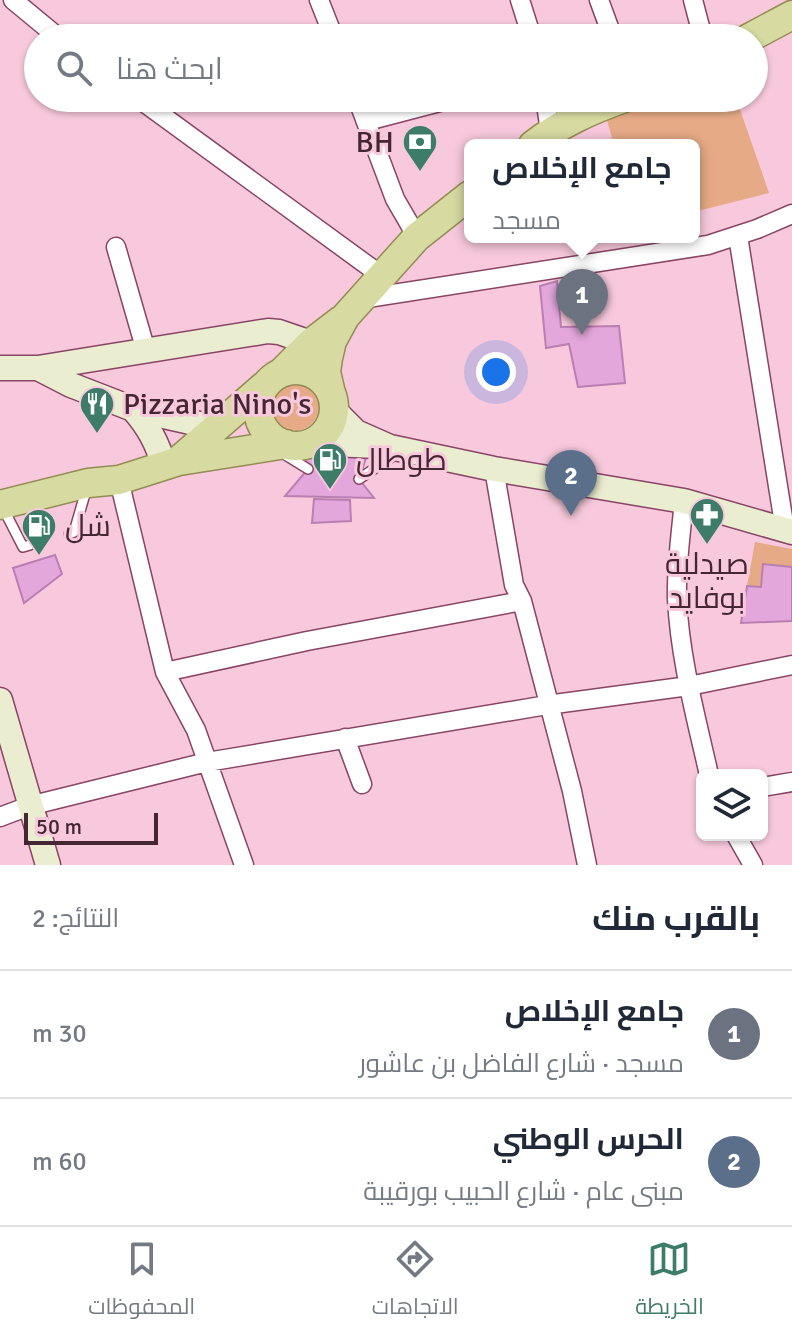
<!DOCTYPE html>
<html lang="ar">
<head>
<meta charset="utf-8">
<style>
  :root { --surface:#fff; --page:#f6f6f7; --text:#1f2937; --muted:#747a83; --line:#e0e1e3; --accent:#3d7c69 }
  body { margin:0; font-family:Signika,Cairo,sans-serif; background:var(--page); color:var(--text); direction:rtl }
  .controls { position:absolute; right:24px; bottom:24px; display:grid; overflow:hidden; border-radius:12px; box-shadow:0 2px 6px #0004 }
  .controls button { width:72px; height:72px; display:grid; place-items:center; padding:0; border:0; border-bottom:2px solid var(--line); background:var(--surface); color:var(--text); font:40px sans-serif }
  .scale { position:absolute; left:24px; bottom:20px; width:134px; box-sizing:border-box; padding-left:8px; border:4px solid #452734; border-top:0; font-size:22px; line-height:28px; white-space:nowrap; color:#452734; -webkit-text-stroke:6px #f8c9dc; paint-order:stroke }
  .you { position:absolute; left:496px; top:372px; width:28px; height:28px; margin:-20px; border:6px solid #fff; border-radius:50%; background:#1a73e8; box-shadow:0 0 0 12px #1a73e833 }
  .badge { display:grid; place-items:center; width:52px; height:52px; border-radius:50%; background:var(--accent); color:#fff; font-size:26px; font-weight:700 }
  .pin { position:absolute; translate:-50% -66px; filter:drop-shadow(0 2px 4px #0008) }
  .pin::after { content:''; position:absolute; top:42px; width:28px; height:24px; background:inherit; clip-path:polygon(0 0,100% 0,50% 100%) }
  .popup { position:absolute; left:464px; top:139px; width:236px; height:104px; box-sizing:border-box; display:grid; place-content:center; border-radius:12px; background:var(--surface); filter:drop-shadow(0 2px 6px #0005); font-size:26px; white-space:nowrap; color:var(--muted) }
  .popup b { font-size:30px; color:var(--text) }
  .popup::after { content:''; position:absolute; left:50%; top:100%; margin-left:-16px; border:16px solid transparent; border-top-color:var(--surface) }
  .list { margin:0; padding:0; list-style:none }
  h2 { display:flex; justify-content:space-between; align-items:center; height:104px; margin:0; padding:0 32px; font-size:34px }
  h2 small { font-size:26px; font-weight:400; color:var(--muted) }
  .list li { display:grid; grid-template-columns:52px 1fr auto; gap:24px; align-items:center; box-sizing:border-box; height:128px; padding:0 32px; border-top:2px solid var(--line) }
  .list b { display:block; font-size:30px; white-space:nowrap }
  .list p { margin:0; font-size:26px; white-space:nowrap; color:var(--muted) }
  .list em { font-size:26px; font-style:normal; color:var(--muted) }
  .icon { flex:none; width:44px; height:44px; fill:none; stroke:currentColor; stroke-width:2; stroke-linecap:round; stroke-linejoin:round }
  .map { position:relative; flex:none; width:792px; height:865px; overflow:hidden; direction:ltr }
  .search { position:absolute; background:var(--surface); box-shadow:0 2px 6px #0004; left:24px; right:24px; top:24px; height:88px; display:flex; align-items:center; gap:20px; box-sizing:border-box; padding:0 28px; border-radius:44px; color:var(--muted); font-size:30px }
  .sheet { height:360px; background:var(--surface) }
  nav { display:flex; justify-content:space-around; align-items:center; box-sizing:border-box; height:112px; border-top:2px solid var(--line); background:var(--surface); font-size:22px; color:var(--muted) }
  nav a { display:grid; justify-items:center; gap:4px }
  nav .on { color:var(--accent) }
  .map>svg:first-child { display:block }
  .green { fill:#e6aa86 }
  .building { fill:#e4a7db; stroke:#b97fb1; stroke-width:2 }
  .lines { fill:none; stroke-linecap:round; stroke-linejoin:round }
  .lane-casing { stroke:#884565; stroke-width:12 }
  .street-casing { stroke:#884565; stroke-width:21 }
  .secondary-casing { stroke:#884565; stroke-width:27 }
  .primary-casing { stroke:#938c53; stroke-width:31 }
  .lane { stroke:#fff; stroke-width:9 }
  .street { stroke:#fff; stroke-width:18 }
  .secondary { stroke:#ebedd0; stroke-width:24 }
  .primary { stroke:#d7daa1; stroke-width:28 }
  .labels { text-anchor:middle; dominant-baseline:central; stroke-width:6; stroke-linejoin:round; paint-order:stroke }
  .poi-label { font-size:30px; fill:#452734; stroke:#f8c9dc; text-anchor:start }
</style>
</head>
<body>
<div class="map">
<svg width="792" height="865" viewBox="0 0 792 865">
  <rect width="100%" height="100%" fill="#f8c9dc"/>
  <path class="green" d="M648,98h88l33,95 -75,19v-67h-80l-8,-28z
    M269 406a25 25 0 1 1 50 0a25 25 0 1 1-50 0Z
    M755,542l37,7v18l-29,-3 -2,23 -14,-1z"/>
  <path class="building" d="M557,281l4,46 58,-1 6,57 -47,4 -9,-43 -23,4 -6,-62z
    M367,455l-8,24 15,19 -89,-2 23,-27 -21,-13z
    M314,499l36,1 1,21 -39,2z
    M55,555l7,19 -38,29 -11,-35z
    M763,564l29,3v54l-51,2 6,-37 14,1z"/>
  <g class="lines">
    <defs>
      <path id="lane" d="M282,450l5,6 21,13
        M359,479l37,-25
        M3,508l20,39 7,-2
        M69,534l5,-2 13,-45"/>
      <path id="street" d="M13,0l46,38
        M319,0l15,38
        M520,0l12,38
        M599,0l14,38
        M693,0l10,38
        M138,98l244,178
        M357,98l38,101 22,38
        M545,98l5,33
        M367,121l88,-23
        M738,236l47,294
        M116,247l30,104
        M361,299l347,-54 49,-16 35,-15
        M494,469l20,116 8,16 50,190 15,74
        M119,480l46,192 31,58 48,135
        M684,501c-3,32 -8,66 -7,98 3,60 19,118 32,176
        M165,672l142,-31 215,-40
        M345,738l17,46
        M762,787l30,-5
        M0,817l29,-11 178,-44 340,-57 142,-19 103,-21
        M736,835l17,30"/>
      <path id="secondary" d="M0,368h38l230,-37 11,1 32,11
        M38,368l33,17 62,24 84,19
        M133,409c16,18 24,34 31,56
        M334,410l22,22 34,15 104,22 190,32 108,31
        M311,443l65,3
        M0,700l48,165"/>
      <path id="primary" d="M749,38l43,-23
        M533,145c28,-22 58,-35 91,-47
        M258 408a38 38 0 1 1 76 0a38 38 0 1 1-76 0Z
        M281,373l30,-30 30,-23
        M330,389l-4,-17 2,-14 4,-17 13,-24 72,-80 53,-42
        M179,460l85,-74
        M0,505l88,-22 31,-3 60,-19 107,-17"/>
    </defs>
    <use href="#lane" class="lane-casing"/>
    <use href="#street" class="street-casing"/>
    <use href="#secondary" class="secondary-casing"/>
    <use href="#primary" class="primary-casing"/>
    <use href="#lane" class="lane"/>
    <use href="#street" class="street"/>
    <use href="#secondary" class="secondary"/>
    <use href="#primary" class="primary"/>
  </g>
  <defs>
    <symbol id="bank-pin" viewBox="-11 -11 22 30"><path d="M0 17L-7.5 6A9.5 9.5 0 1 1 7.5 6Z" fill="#3d7c69" stroke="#f8c9dc"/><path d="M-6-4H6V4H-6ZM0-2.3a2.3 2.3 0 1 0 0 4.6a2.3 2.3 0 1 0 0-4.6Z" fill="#fff"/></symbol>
    <symbol id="restaurant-pin" viewBox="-11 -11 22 30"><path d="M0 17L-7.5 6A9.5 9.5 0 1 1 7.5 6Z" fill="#3d7c69" stroke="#f8c9dc"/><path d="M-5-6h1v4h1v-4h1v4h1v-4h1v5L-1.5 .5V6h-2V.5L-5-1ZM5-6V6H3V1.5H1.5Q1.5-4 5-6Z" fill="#fff"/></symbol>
    <symbol id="fuel-pin" viewBox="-11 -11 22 30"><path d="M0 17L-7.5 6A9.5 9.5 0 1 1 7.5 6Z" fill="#3d7c69" stroke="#f8c9dc"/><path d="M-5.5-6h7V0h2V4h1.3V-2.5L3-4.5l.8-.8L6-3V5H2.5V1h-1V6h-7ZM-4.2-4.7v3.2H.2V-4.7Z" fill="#fff"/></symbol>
    <symbol id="pharmacy-pin" viewBox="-11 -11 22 30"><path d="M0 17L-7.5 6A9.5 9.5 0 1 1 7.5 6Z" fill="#3d7c69" stroke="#f8c9dc"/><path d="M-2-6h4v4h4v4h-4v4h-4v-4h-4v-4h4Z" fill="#fff"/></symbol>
  </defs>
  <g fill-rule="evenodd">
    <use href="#bank-pin" x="400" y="122" width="40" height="54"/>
    <use href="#restaurant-pin" x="77" y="384" width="40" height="54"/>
    <use href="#fuel-pin" x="310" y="440" width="40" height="54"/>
    <use href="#pharmacy-pin" x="687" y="495" width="40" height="54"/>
    <use href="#fuel-pin" x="19" y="506" width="40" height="54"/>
  </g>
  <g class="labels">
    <g class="poi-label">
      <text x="394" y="142" text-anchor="end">BH</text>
      <text x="123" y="404">Pizzaria Nino's</text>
      <text x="356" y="460">طوطال</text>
      <text x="65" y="526">شل</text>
      <text x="707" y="564" text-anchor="middle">صيدلية<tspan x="707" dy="34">بوفايد</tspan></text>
    </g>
  </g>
</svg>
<div class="controls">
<button><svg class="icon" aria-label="layers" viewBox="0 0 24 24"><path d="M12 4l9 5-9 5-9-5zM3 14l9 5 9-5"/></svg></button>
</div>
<div class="scale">50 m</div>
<div class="you"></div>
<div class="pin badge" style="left:582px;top:335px;background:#6b7280">1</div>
<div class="popup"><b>جامع الإخلاص</b>مسجد</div>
<div class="pin badge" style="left:571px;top:516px;background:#5c6f8a">2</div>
<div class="search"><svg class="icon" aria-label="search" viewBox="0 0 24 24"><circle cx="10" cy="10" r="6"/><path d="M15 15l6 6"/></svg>ابحث هنا</div>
</div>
<section class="sheet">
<h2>بالقرب منك<small>النتائج: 2</small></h2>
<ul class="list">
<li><span class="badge" style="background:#6b7280">1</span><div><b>جامع الإخلاص</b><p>مسجد · شارع الفاضل بن عاشور</p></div><em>30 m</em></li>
<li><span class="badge" style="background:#5c6f8a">2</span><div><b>الحرس الوطني</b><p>مبنى عام · شارع الحبيب بورقيبة</p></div><em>60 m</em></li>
</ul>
</section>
<nav>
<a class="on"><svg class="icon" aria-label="map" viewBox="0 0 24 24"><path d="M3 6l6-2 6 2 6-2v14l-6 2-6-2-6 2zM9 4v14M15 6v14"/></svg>الخريطة</a>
<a><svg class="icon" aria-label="directions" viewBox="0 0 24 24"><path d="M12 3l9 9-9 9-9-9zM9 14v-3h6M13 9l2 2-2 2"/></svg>الاتجاهات</a>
<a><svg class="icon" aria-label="saved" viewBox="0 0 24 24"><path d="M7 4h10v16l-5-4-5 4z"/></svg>المحفوظات</a>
</nav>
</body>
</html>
